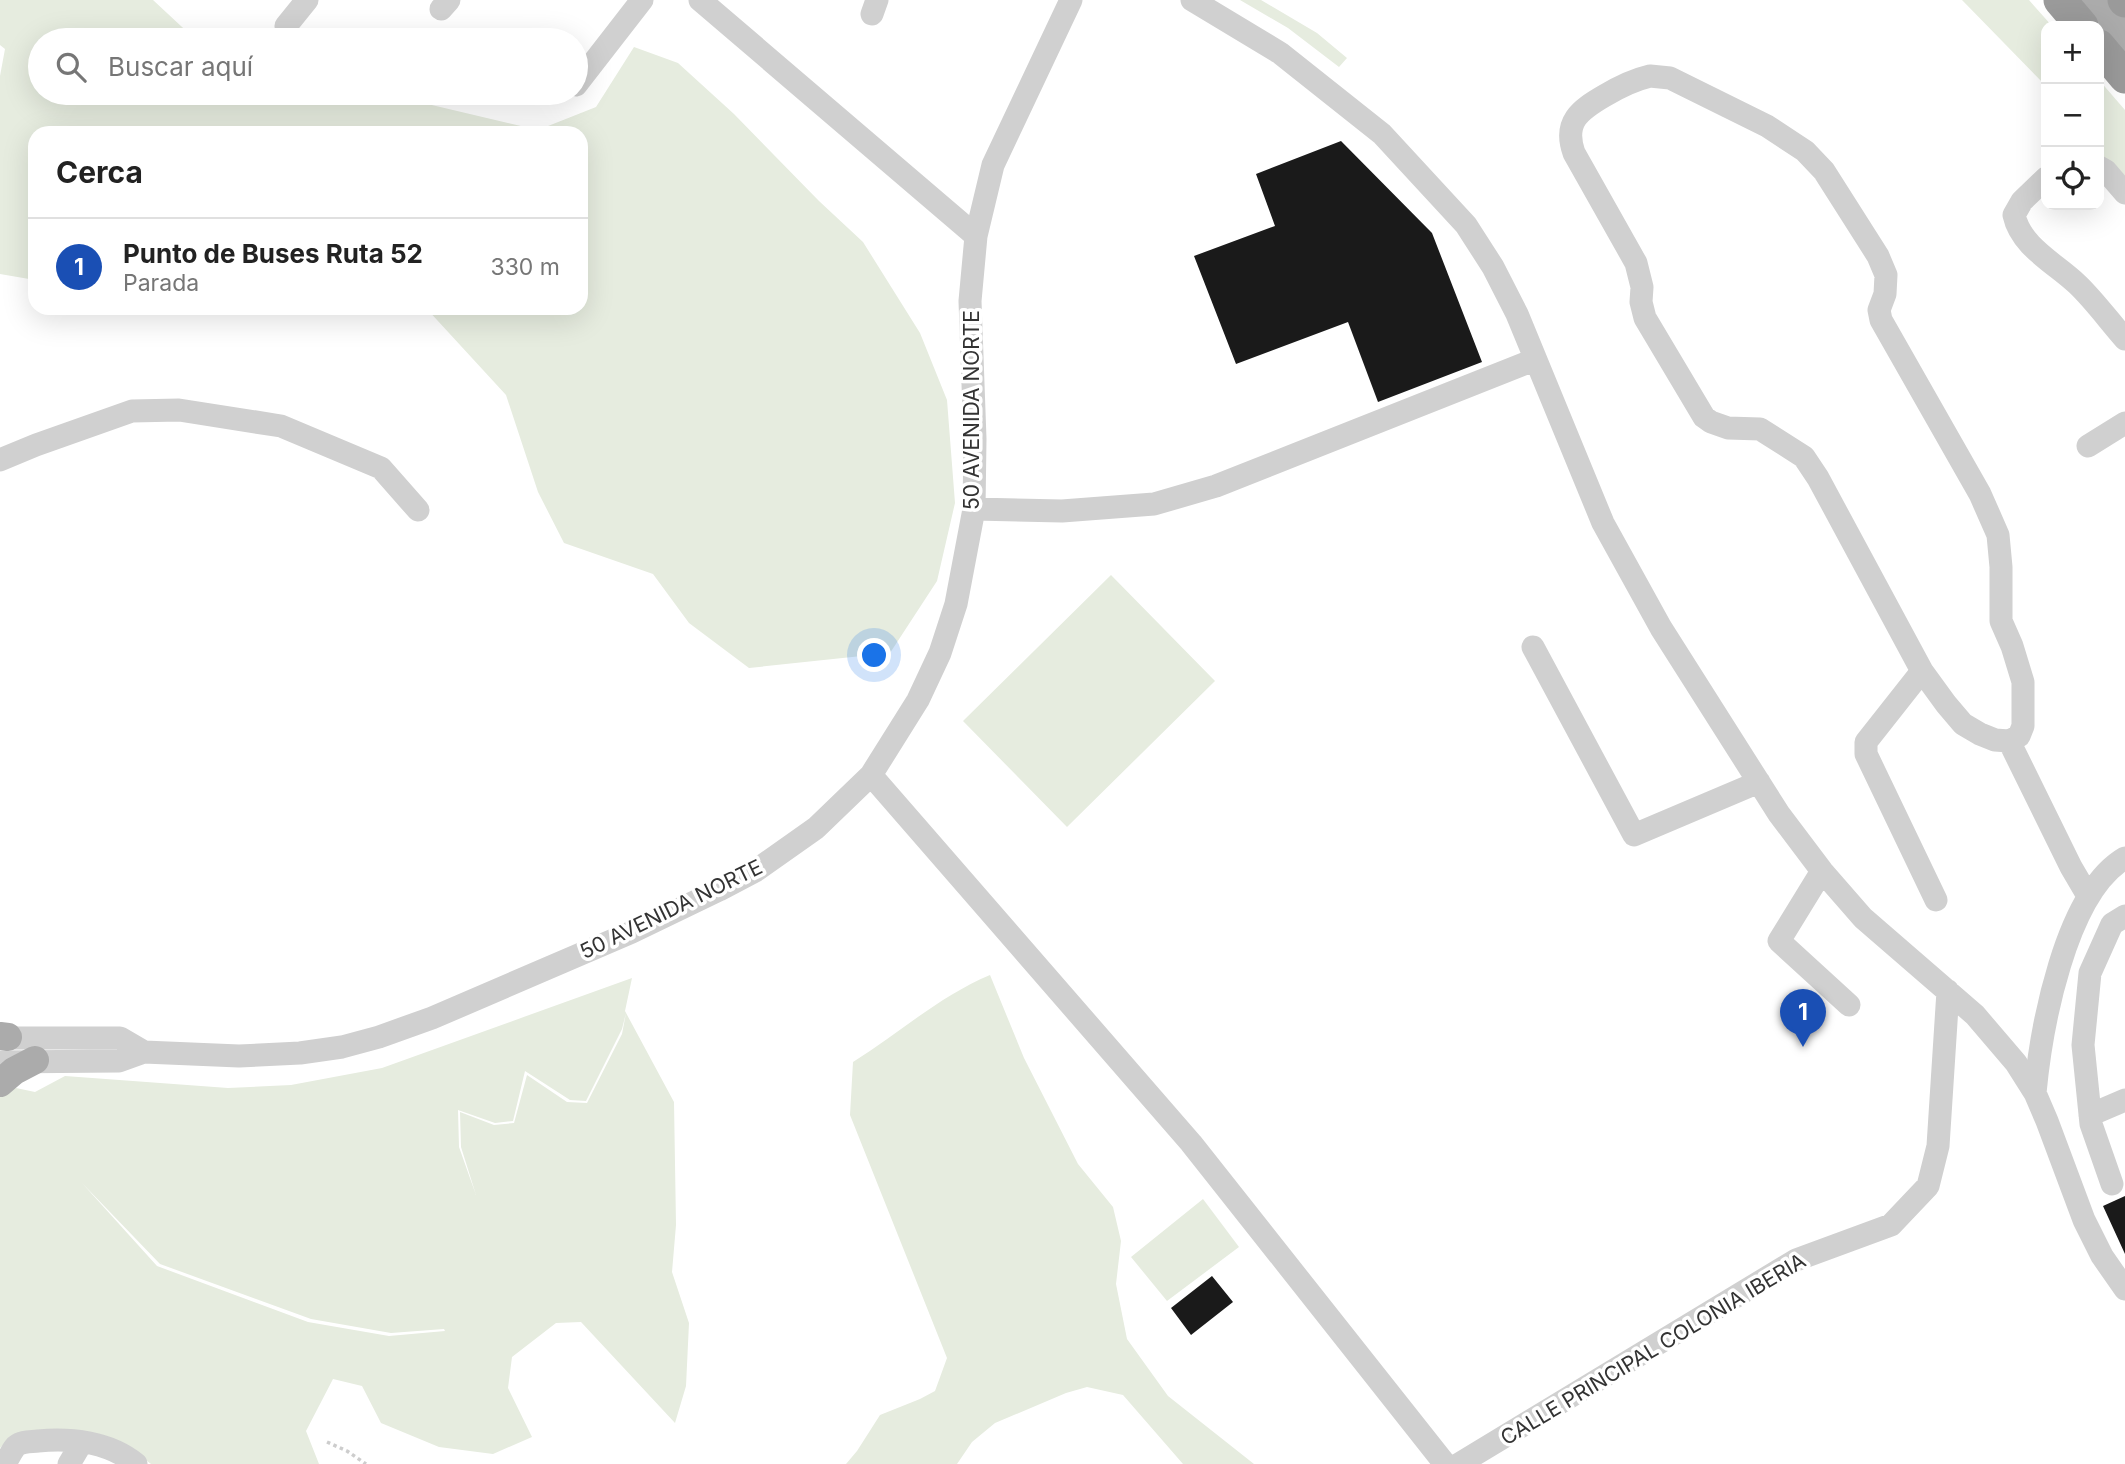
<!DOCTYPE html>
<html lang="es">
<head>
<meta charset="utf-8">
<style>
  :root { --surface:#fff; --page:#f6f6f6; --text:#222; --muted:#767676; --line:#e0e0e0; --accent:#e63946 }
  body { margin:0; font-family:Inter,sans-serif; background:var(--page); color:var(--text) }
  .controls { position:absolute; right:21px; top:21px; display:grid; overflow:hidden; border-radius:14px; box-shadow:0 7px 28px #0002 }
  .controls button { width:63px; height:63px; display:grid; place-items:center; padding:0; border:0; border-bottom:2px solid var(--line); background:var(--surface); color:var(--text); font:35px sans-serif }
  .you { position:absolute; left:875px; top:656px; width:24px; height:24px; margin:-18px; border:5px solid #fff; border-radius:50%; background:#1a73e8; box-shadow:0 0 0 10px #1a73e833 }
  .badge { display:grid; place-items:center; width:46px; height:46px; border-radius:50%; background:var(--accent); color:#fff; font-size:23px; font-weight:700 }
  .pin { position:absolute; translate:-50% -58px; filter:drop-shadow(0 2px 4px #0008) }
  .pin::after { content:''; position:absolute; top:37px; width:24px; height:21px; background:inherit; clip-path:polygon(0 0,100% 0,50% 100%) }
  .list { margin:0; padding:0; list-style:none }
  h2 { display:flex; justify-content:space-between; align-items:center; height:91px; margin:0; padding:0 28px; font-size:30px }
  h2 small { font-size:23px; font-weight:400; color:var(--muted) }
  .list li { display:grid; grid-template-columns:46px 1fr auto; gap:21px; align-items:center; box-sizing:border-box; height:98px; padding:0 28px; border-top:2px solid var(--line) }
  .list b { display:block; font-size:26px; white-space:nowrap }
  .list p { margin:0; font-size:23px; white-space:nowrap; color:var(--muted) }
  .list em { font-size:23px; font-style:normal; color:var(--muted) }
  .icon { flex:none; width:38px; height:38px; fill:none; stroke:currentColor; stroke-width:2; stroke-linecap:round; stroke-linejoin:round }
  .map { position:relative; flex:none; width:2125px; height:1464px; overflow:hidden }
  .search { position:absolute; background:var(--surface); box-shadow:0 7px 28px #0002; left:28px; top:28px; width:560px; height:77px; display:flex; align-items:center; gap:18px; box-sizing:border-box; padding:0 24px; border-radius:38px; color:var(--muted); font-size:26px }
  .panel { position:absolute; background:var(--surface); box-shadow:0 7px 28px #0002; left:28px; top:126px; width:560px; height:189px; border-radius:21px }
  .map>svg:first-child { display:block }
  .green { fill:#e6ecdf; fill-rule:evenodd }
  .building { fill:#1a1a1a }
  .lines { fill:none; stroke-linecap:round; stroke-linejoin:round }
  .path { stroke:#cdcdcd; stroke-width:3.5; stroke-dasharray:3.5 3.5; stroke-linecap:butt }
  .minor { stroke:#d0d0d0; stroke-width:23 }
  .major { stroke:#ababab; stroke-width:28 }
  .highway { stroke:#9a9a9a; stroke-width:33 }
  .labels { text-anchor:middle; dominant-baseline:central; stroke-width:7; stroke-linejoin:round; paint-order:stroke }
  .street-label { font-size:21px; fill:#333; stroke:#fff }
</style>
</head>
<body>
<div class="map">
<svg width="2125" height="1464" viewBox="0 0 2125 1464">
  <rect width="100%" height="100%" fill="#fff"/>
  <path class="green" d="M0,0h153l43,40h-156v53h341l157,37 58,-23 38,-60 44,16 56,51 85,87 44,41 57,91 27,67 8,103 -18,78 -47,72 -141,15 -60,-45 -36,-49 -89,-31 -26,-51 -32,-97 -80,-87h155v-175h-546v147l-35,-6v-198l5,-27 -5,-4z
    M1240,0h21l56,33 30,25 -8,9 -51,-39z
    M1962,0h67l23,26h-6v60z
    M2099,80l26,30v71l-26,-27z
    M1111,575l104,106 -148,146 -104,-106z
    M990,975l34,83 54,106 35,43 8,34 -5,43 11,55 41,57 86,68h-71l-60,-69 -36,-8 -21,6 -71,30 -23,19 -15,22h-111l11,-13 23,-36 40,-16 15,-8 12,-33 -97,-243 3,-53c46,-29 87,-66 137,-87z
    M632,978l-7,33 49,91 2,123 -4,47 17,51 -3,63 -11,37 -94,-101 -25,1 -44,34 -4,31 24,49 -39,17 -54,-7 -58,-24 -19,-37 -29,-7 -27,52 13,33h-168l-21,-16 -125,-5 -5,5v-351l16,-9 19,4 30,-16 163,12 63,-3 91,-17zM626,1013l-4,21 -35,69 -20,-1 -40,-27 -13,48 -20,2 -34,-13 1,35 15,48 -17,-48 -1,-37 37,13 18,-2 12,-50 45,29 16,1 36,-72zM82,1183l78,81 151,55 80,14 53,-4 1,2 -56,5 -81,-14 -151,-56z
    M1203,1199l36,48 -72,54 -36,-44z"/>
  <path class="building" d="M1341,141l91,92 50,129 -104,40 -30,-80 -112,42 -42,-108 81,-30 -19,-52z
    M2125,1196v58l-22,-48z
    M1212,1276l21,26 -42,33 -20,-27z"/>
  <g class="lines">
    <path class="path" d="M327,1442l20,9 19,13"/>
    <path class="minor" d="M700,0l276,236
      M1192,0l88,53 102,81 84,91 27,42 24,47 86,209 58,105 118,186 43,57 41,47 112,97 41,48 19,30 12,28 37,99 18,36 23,33
      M441,9l8,-9
      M872,14l5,-14
      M286,26l21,-26
      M1650,76l20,2 97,48 38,25 19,20 54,85 8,19 -1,19 -6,16 2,10 99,174 18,41 3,32v54l11,25 11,36v44l-4,10 -10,5 -14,-1 -15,-6 -17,-10 -17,-20 -24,-33 -104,-193 -14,-21 -44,-28 -32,-1 -17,-6 -7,-5 -59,-99 -4,-16 1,-15 -6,-24 -62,-110c-11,-31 6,-43 30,-57 15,-9 29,-16 46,-20z
      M576,85l66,-85
      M2099,167l7,4 19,22
      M2046,178l-24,23 -8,14c7,32 41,48 63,69 17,16 32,37 48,55
      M2088,446l37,-23
      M0,460l36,-15 96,-34 47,-1 102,16 100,42 37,42
      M974,509l88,2 92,-7 62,-18 318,-126
      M1533,647l101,188 125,-53
      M1922,671l-56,71v12l70,146
      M2009,741l62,126 17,29
      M871,775l320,368 254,321
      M1822,871l-43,70 70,64
      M0,1038h120l24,14
      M0,1062l119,-1 25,-9 95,4 61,-3 42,-6 37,-10 53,-19 200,-86 87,-42 36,-19 61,-43 55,-53 47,-75 22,-47 16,-49 18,-95 1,-70 -5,-138 6,-65 17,-71 78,-165
      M2035,1093c6,-64 30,-200 90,-235
      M2090,1115l35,-15
      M2112,1184l-21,-60 -8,-79 7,-72 22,-49 13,-8
      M5,1464c3,-5 7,-14 11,-18 6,-5 15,-4 22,-5 33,-3 71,1 98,23
      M69,1464l13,-22
      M1459,1464l337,-204 95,-35 37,-39 10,-40 10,-155"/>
    <path class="major" d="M2092,0l33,38
      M0,1036l8,1
      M0,1083l14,-12 21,-11"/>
    <path class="highway" d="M2060,0l22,26
      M2124,0l1,1
      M2099,46l26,31"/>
  </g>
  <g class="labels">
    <g class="street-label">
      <text transform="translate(971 410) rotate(-90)">50 AVENIDA NORTE</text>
      <text transform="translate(671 909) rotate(-26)">50 AVENIDA NORTE</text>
      <text transform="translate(1653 1349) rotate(-31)">CALLE PRINCIPAL COLONIA IBERIA</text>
    </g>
  </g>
</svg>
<div class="controls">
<button>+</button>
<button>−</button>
<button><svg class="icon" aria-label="locate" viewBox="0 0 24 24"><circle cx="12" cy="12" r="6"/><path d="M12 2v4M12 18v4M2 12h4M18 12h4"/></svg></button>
</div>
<div class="you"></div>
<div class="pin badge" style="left:1803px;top:1047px;background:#1a4fb4">1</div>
<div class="search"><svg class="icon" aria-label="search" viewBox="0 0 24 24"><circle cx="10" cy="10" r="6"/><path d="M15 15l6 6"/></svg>Buscar aquí</div>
<section class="panel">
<h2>Cerca<small></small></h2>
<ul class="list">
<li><span class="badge" style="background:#1a4fb4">1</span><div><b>Punto de Buses Ruta 52</b><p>Parada</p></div><em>330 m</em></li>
</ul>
</section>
</div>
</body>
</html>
